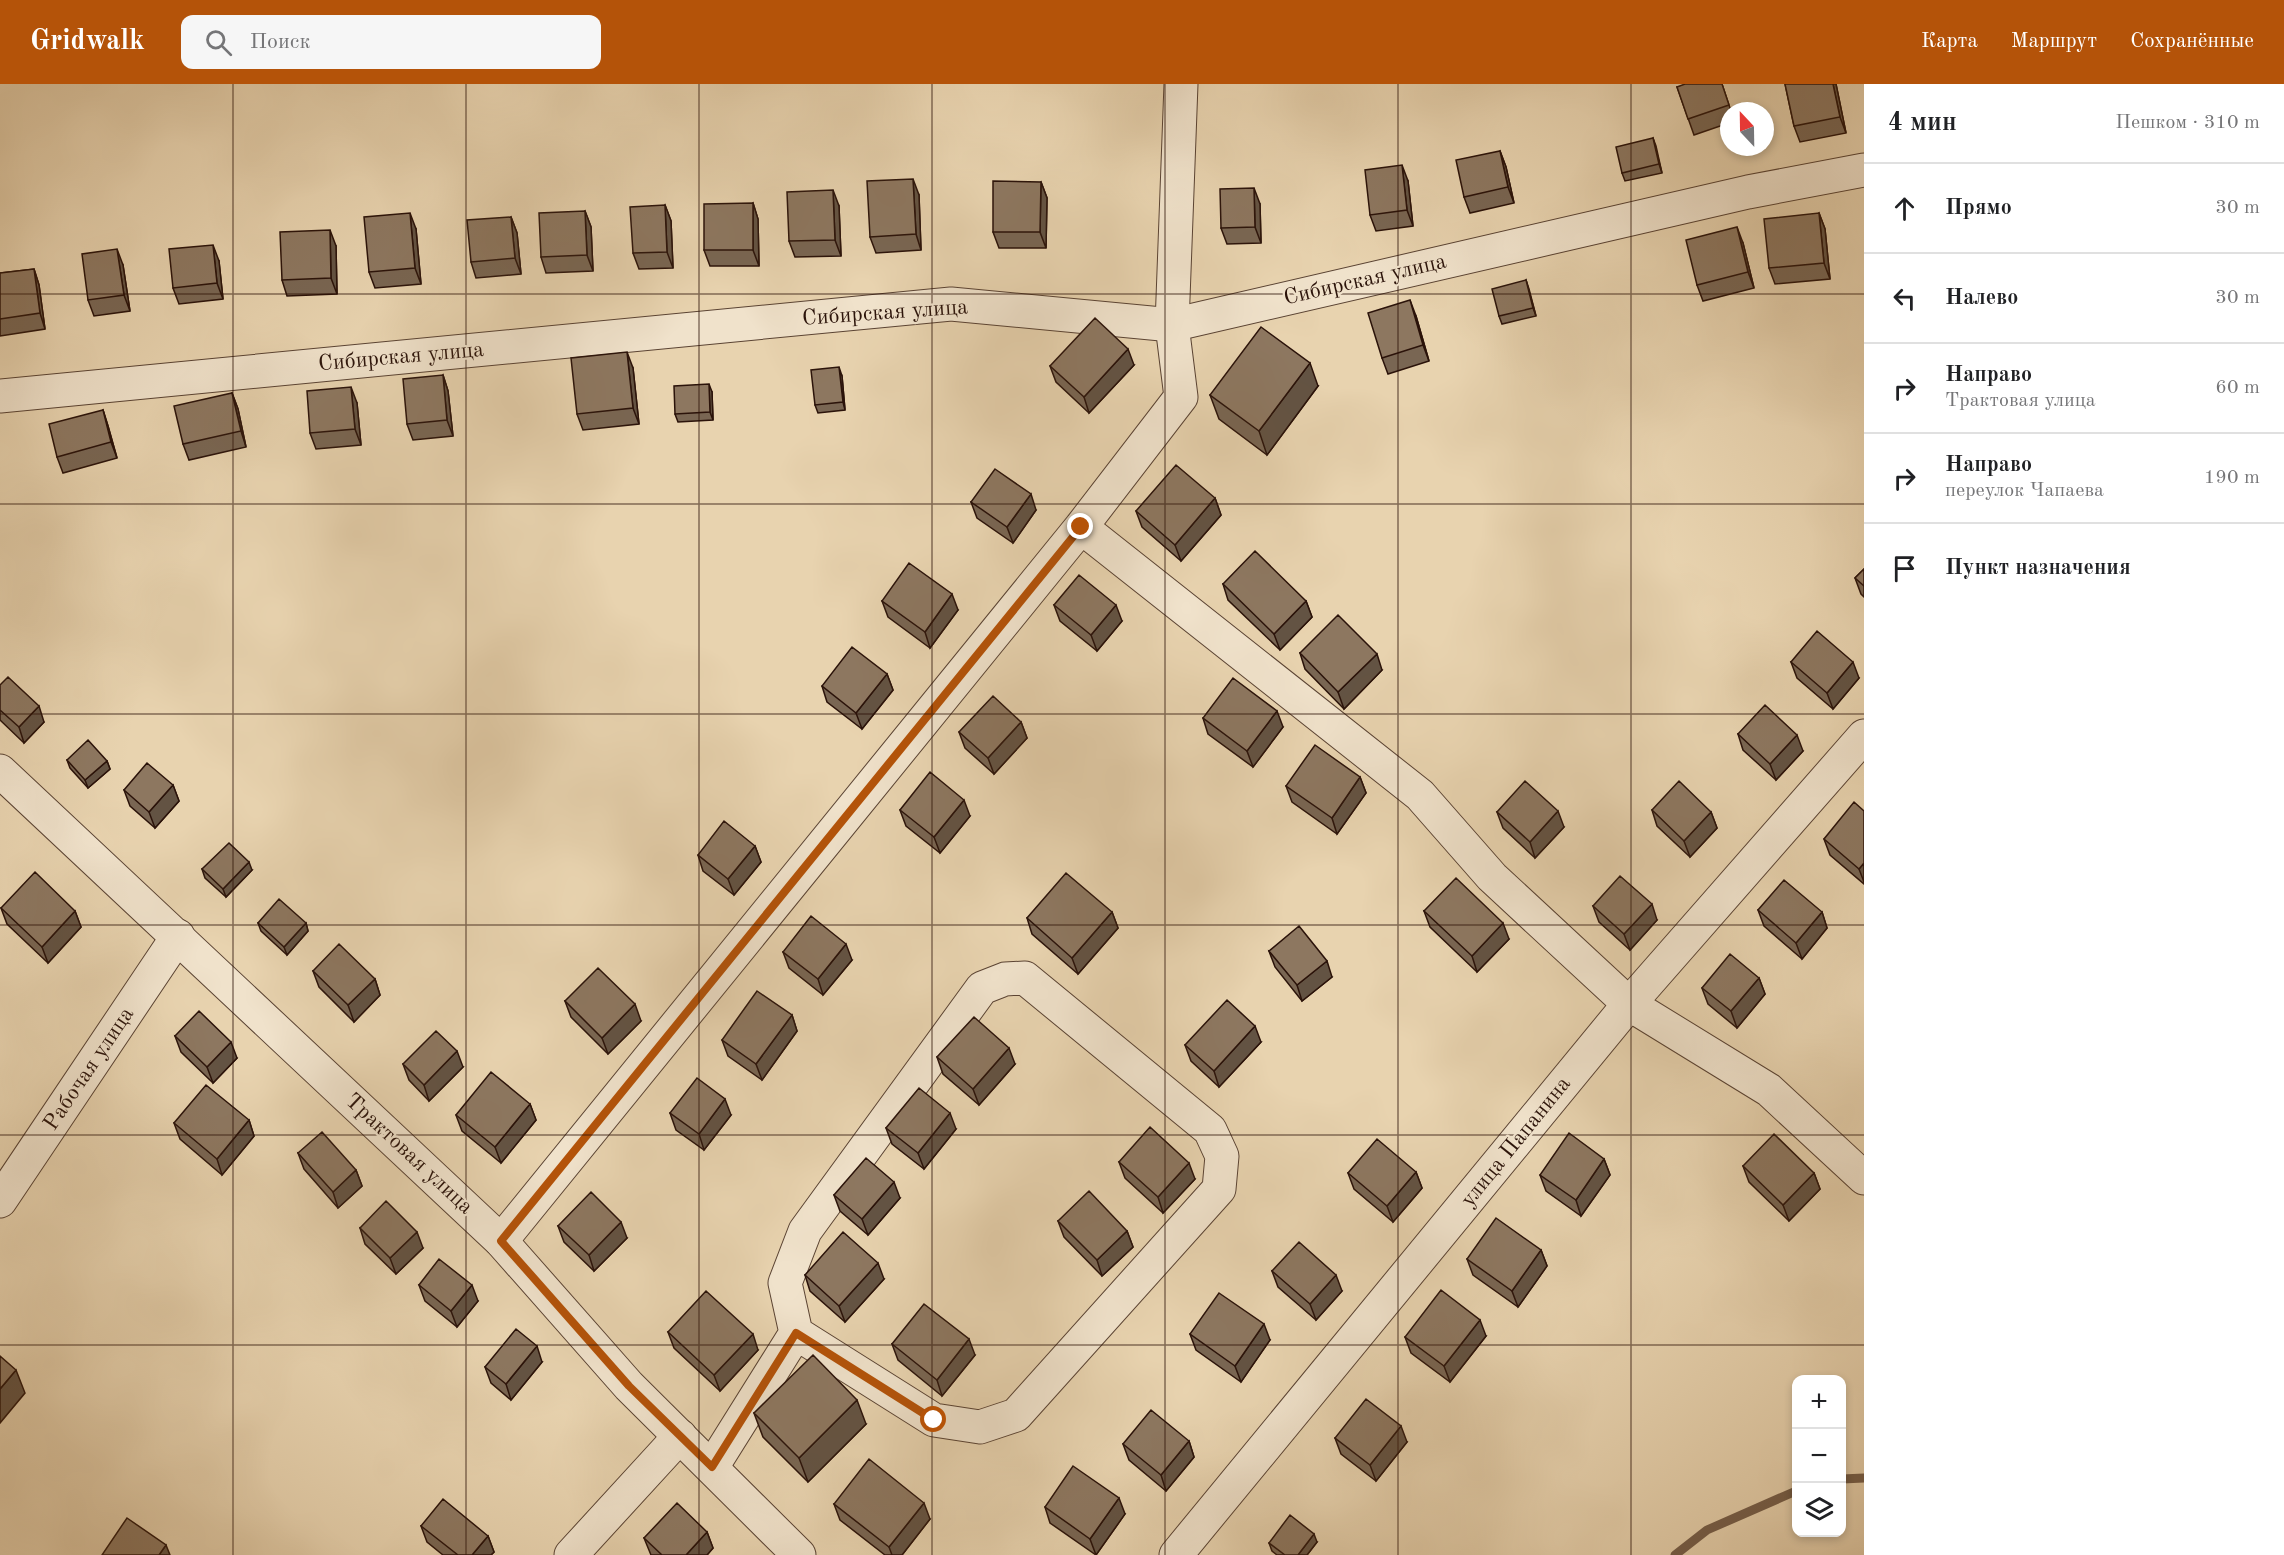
<!DOCTYPE html>
<html lang="ru">
<head>
<meta charset="utf-8">
<style>
  :root { --surface:#fff; --page:#f6f6f6; --text:#202124; --muted:#757577; --line:#e0e0e0; --accent:#b45309 }
  body { margin:0; font-family:"Old Standard TT",serif; background:var(--page); color:var(--text) }
  .controls { position:absolute; right:18px; bottom:18px; display:grid; overflow:hidden; border-radius:12px; box-shadow:0 3px 9px #0003 }
  .controls button { width:54px; height:54px; display:grid; place-items:center; padding:0; border:0; border-bottom:2px solid var(--line); background:var(--surface); color:var(--text); font:30px sans-serif }
  .compass { position:absolute; left:1720px; top:18px; width:54px; height:54px; border-radius:50%; background:var(--surface); box-shadow:0 3px 9px #0003; rotate:338deg }
  .stop { position:absolute; width:18px; height:18px; margin:-14px; border:4px solid #b45309; border-radius:50%; background:#fff }
  .stop.end { background:#b45309; border-color:#fff; box-shadow:0 2px 6px #0008 }
  .list { margin:0; padding:0; list-style:none }
  h2 { display:flex; justify-content:space-between; align-items:center; height:78px; margin:0; padding:0 24px; font-size:26px }
  h2 small { font-size:20px; font-weight:400; color:var(--muted) }
  .list li { display:grid; grid-template-columns:39px 1fr auto; gap:18px; align-items:center; box-sizing:border-box; height:90px; padding:0 24px; border-top:2px solid var(--line) }
  .list b { display:block; font-size:22px; white-space:nowrap }
  .list p { margin:0; font-size:20px; white-space:nowrap; color:var(--muted) }
  .list em { font-size:20px; font-style:normal; color:var(--muted) }
  .icon { flex:none; width:33px; height:33px; fill:none; stroke:currentColor; stroke-width:2; stroke-linecap:round; stroke-linejoin:round }
  .map { position:relative; flex:none; width:1864px; height:1471px; overflow:hidden }
  header { display:flex; align-items:center; gap:36px; box-sizing:border-box; height:84px; padding:0 30px; background:var(--accent); color:#fff }
  header strong { font-size:28px }
  nav { display:flex; gap:33px; margin-inline-start:auto; font-size:21px }
  .search { width:420px; height:54px; background:var(--page); display:flex; align-items:center; gap:15px; box-sizing:border-box; padding:0 21px; border-radius:12px; color:var(--muted); font-size:22px }
  main { display:flex }
  aside { flex:1; background:var(--surface) }
  .map>svg:first-child { display:block }
  .lines { fill:none; stroke-linecap:round; stroke-linejoin:round }
  .stream { stroke:#765f4b; stroke-width:9 }
  .minor-casing { stroke:#5a4333; stroke-width:35 }
  .tertiary-casing { stroke:#5a4333; stroke-width:35 }
  .minor { stroke:#f0e2cb; stroke-width:33 }
  .tertiary { stroke:#f0e2cb; stroke-width:33 }
  .wall { fill:#796653; stroke:#2b130a; stroke-width:1.5 }
  .shaded-wall { fill:#635343; stroke:#2b130a; stroke-width:1.5 }
  .building { fill:#8d7760; stroke:#2b130a; stroke-width:1.5 }
  .route { stroke:#b45309; stroke-width:8 }
  .grid { fill:none; stroke:#2b130a; stroke-width:1.5; stroke-opacity:0.55 }
  .labels { text-anchor:middle; dominant-baseline:central; stroke-width:4.5; stroke-linejoin:round; paint-order:stroke }
  .street-label { font-size:22px; fill:#2b130a; stroke:#f0e2cb }
</style>
</head>
<body>
<header>
<strong>Gridwalk</strong>
<div class="search"><svg class="icon" aria-label="search" viewBox="0 0 24 24"><circle cx="10" cy="10" r="6"/><path d="M15 15l6 6"/></svg>Поиск</div>
<nav><a>Карта</a><a>Маршрут</a><a>Сохранённые</a></nav>
</header>
<main>
<div class="map">
<svg width="1864" height="1471" viewBox="0 0 1864 1471">
  <rect width="100%" height="100%" fill="#e8d3af"/>
  <filter id="stains"><feTurbulence type="fractalNoise" baseFrequency=".00333" numOctaves="4"/><feColorMatrix values="0 0 0 0 .2 0 0 0 0 .09 0 0 0 0 .02 0 0 0 .5 -.17"/></filter>
  <radialGradient id="worn" r=".72"><stop offset=".6" stop-color="#630" stop-opacity="0"/><stop offset="1" stop-color="#630" stop-opacity=".3"/></radialGradient>
  <g class="lines">
    <path class="stream" d="M1842,1395l22,-1
      M1675,1471l32,-25 89,-39"/>
    <defs>
      <path id="minor" d="M1081,443l339,268 72,82 137,127 140,86 95,88
        M1025,894l185,152 12,26 -3,33 -203,226 -36,12 -46,-7 -138,-87 -11,-50 20,-52 177,-243 23,-9z
        M0,1117l178,-265
        M501,1157l580,-714 100,-130 -9,-72 9,-241
        M712,1383l84,-134
        M571,1471l109,-119
        M1176,1471l453,-551 235,-268"/>
      <path id="tertiary" d="M0,312l951,-92 221,21 576,-133 116,-22
        M0,687l501,470 128,145 170,169"/>
    </defs>
    <use href="#minor" class="minor-casing"/>
    <use href="#tertiary" class="tertiary-casing"/>
    <use href="#minor" class="minor"/>
    <use href="#tertiary" class="tertiary"/>
  </g>
  <path class="wall" d="M1722,0l9,27h-2v12l-35,12 -17,-48z
    M1785,0h51l10,49 -46,9 -6,-16z
    M1653,54l9,35 -37,8 -3,-8z
    M1500,67l6,16 8,36 -44,10 -6,-16z
    M1408,97l5,45 -37,5 -6,-16z
    M1041,98l6,16 -1,50h-47l-6,-16z
    M919,111l2,55 -45,3 -6,-16z
    M753,119l5,16 1,47h-49l-6,-16z
    M1260,120l1,39 -34,1 -6,-16z
    M665,121l6,16 2,47 -34,1 -6,-16z
    M839,122l2,50 -46,1 -6,-16z
    M585,127l6,16 2,44 -47,2 -5,-16z
    M1819,129l6,16 5,50 -55,5 -6,-16z
    M511,133l6,16 4,41 -45,4 -5,-16z
    M416,145l5,55 -46,4 -6,-16z
    M1743,159l11,45 -51,13 -6,-16z
    M336,162l1,48 -50,2 -5,-16z
    M219,177l4,38 -44,5 -6,-16z
    M123,181l7,46 -36,5 -6,-16z
    M34,185l5,16 6,44 -45,7v-63z
    M1526,196l10,36 -34,8 -3,-8z
    M1416,232l13,45 -41,13 -6,-16z
    M1134,281l-45,48 -33,-31 -6,-16z
    M633,284l6,56 -56,6 -6,-16z
    M443,291l5,16 5,45 -40,4 -6,-16z
    M842,292l3,34 -27,3 -3,-8z
    M1318,302l-51,69 -48,-36 -9,-24z
    M712,308l1,28 -35,2 -3,-8z
    M232,309l6,16 8,38 -57,13 -6,-16z
    M357,319l4,42 -45,4 -6,-16z
    M103,326l5,16 9,32 -54,15 -6,-16z
    M1215,414l6,17 -40,46 -39,-34 -6,-16z
    M971,418l65,8 -23,33 -36,-25z
    M1864,485v28l-3,-3 -6,-16z
    M1223,500l83,17 6,16 -32,33 -52,-50z
    M882,517l76,9 -28,38 -42,-31z
    M1054,521l68,16 -25,30 -37,-30z
    M1300,569l82,17 -38,39 -39,-40z
    M1791,578l68,16 -26,31 -36,-31z
    M887,590l6,16 -31,39 -35,-27 -5,-16z
    M0,601l44,37 -20,21 -24,-23z
    M1203,634l80,9 -30,40 -45,-33z
    M1021,638l6,16 -33,36 -29,-26 -6,-16z
    M1738,650l65,17 -27,29 -33,-30z
    M67,676l40,1 3,8 -22,19 -18,-20z
    M1360,693l6,16 -29,41 -45,-32 -6,-16z
    M173,701l6,16 -24,27 -25,-22 -6,-16z
    M900,726l70,6 -30,37 -34,-27z
    M1652,726l59,2 6,16 -27,29 -33,-31z
    M1864,727v73l-34,-29 -6,-16z
    M1497,728l67,15 -29,31 -32,-30z
    M755,762l6,16 -27,33 -31,-24 -5,-16z
    M202,785l50,1 -26,27 -21,-19z
    M1593,822l64,14 -27,30 -31,-28z
    M1,824l74,3 6,16 -33,36 -41,-39z
    M1758,826l64,2 5,16 -25,31 -38,-33z
    M1424,827l85,28 -32,33 -47,-45z
    M1112,828l6,16 -40,46 -46,-40 -5,-16z
    M258,839h48l2,8 -21,24 -26,-24z
    M1269,867l63,26 -30,24 -27,-34z
    M783,868l69,8 -29,35 -34,-27z
    M313,887l62,8 5,16 -26,27 -35,-35z
    M1759,894l6,16 -28,34 -29,-24 -6,-16z
    M565,917l76,20 -33,33 -37,-37z
    M792,931l5,16 -35,49 -34,-24 -6,-16z
    M175,952l62,22 -24,25 -32,-31z
    M1261,958l-42,45 -28,-26 -6,-16z
    M937,973l78,7 -36,41 -36,-31z
    M403,980l60,3 -34,34 -20,-21z
    M530,1020l6,16 -35,43 -39,-32 -6,-16z
    M670,1029l61,2 -27,35 -28,-20z
    M249,1036l5,16 -32,39 -42,-36 -6,-16z
    M886,1044l70,1 -32,40 -32,-25z
    M298,1069l58,17 6,16 -24,22 -34,-39z
    M1604,1075l6,16 -29,41 -35,-25 -6,-16z
    M1119,1078l76,17 -32,34 -38,-35z
    M1743,1082l71,7 6,16 -31,32 -40,-39z
    M1416,1088l6,16 -29,34 -39,-33 -6,-16z
    M834,1111l66,3 -32,37 -28,-24z
    M1058,1137l69,10 6,16 -31,29 -38,-39z
    M558,1142l69,12 -33,33 -30,-29z
    M360,1144l63,20 -27,26 -31,-30z
    M1541,1166l6,16 -29,41 -45,-32 -6,-16z
    M1272,1187l70,20 -26,29 -38,-33z
    M805,1191l79,4 -39,43 -35,-31z
    M419,1201l59,16 -21,26 -32,-26z
    M668,1248l90,18 -38,41 -46,-43z
    M1190,1250l80,6 -29,42 -45,-32z
    M1486,1252l-36,46 -39,-29 -6,-16z
    M892,1260l83,11 -33,41 -44,-36z
    M542,1278l-31,38 -20,-17 -6,-16z
    M754,1329l112,11 -58,58 -45,-45z
    M1335,1354l72,4 -31,39 -35,-27z
    M1189,1357l5,16 -28,34 -37,-31 -6,-16z
    M834,1420l96,15 -28,36h-17l-45,-35z
    M1045,1423l80,7 -29,41 -46,-32z
    M421,1442l67,10 6,16 -3,3h-48l-16,-13z
    M707,1448l6,16 -6,7h-56l-7,-17z
    M1317,1458l-10,13h-30l-5,-4 -3,-8z"/>
  <path class="shaded-wall" d="M1833,0h3l10,49 -6,-16z
    M1653,54l3,8 6,27 -3,-9z
    M1500,67l6,16 8,36 -6,-16z
    M1402,81l6,16 5,45 -6,-16z
    M913,95l6,16 2,55 -5,-16z
    M1041,98l6,16 -1,50 -6,-16z
    M1254,104l6,16 1,39 -6,-16z
    M833,106l6,16 2,50 -6,-16z
    M753,119l5,16 1,47 -6,-16z
    M665,121l6,16 2,47 -6,-16z
    M585,127l6,16 2,44 -6,-16z
    M410,129l6,16 5,55 -6,-16z
    M1819,129l6,16 5,50 -6,-16z
    M511,133l6,16 4,41 -6,-16z
    M1737,143l6,16 11,45 -6,-16z
    M330,146l6,16 1,48 -6,-16z
    M213,161l6,16 4,38 -6,-16z
    M117,165l6,16 7,46 -6,-16z
    M34,185l5,16 6,44 -5,-16z
    M1526,196l3,9 7,27 -3,-8z
    M1410,216l6,16 13,45 -6,-16z
    M1128,265l6,16 -45,48 -5,-16z
    M627,268l6,16 6,56 -6,-16z
    M1310,279l8,23 -51,69 -8,-24z
    M839,283l3,9 3,34 -2,-8z
    M443,291l5,16 5,45 -6,-16z
    M709,300l3,8 1,28 -3,-8z
    M351,303l6,16 4,42 -6,-16z
    M232,309l6,16 8,38 -5,-16z
    M103,326l5,16 9,32 -6,-16z
    M1031,410l5,16 -23,33 -6,-16z
    M1215,414l6,17 -40,46 -6,-16z
    M952,510l6,16 -28,38 -5,-16z
    M1306,517l6,16 -32,33 -6,-16z
    M1116,521l6,16 -25,30 -6,-16z
    M1377,570l5,16 -38,39 -6,-17z
    M1853,578l6,16 -26,31 -6,-16z
    M887,590l6,16 -31,39 -6,-16z
    M39,622l5,16 -20,21 -5,-16z
    M1277,627l6,16 -30,40 -6,-16z
    M1021,638l6,16 -33,36 -6,-16z
    M1797,651l6,16 -27,29 -6,-16z
    M107,677l3,8 -22,19 -3,-8z
    M1360,693l6,16 -29,41 -5,-16z
    M173,701l6,16 -24,27 -6,-16z
    M964,716l6,16 -30,37 -6,-16z
    M1558,727l6,16 -29,31 -5,-16z
    M1711,728l6,16 -27,29 -6,-16z
    M755,762l6,16 -27,33 -6,-16z
    M249,778l3,8 -26,27 -3,-8z
    M1864,779v19l-5,-13z
    M1652,820l5,16 -27,30 -6,-16z
    M75,827l6,16 -33,36 -6,-16z
    M1112,828l6,16 -40,46 -6,-16z
    M1822,828l5,16 -25,31 -6,-16z
    M306,839l2,8 -21,24 -3,-8z
    M1503,839l6,16 -32,33 -5,-16z
    M846,860l6,16 -29,35 -5,-16z
    M1327,877l5,16 -30,24 -5,-16z
    M1759,894l6,16 -28,34 -6,-17z
    M375,895l5,16 -26,27 -6,-17z
    M635,920l6,17 -33,33 -6,-16z
    M792,931l5,16 -35,49 -6,-16z
    M1255,942l6,16 -42,45 -5,-16z
    M231,958l6,16 -24,25 -6,-16z
    M1009,964l6,16 -36,41 -6,-16z
    M457,967l6,16 -34,34 -5,-16z
    M725,1015l6,16 -27,35 -5,-16z
    M530,1020l6,16 -35,43 -6,-16z
    M950,1029l6,16 -32,40 -6,-16z
    M249,1036l5,16 -32,39 -5,-16z
    M1604,1075l6,16 -29,41 -5,-16z
    M1189,1079l6,16 -32,34 -5,-16z
    M356,1086l6,16 -24,22 -5,-16z
    M1416,1088l6,16 -29,34 -6,-16z
    M1814,1089l6,16 -31,32 -6,-16z
    M894,1098l6,16 -32,37 -6,-16z
    M621,1138l6,16 -33,33 -5,-16z
    M1127,1147l6,16 -31,29 -5,-16z
    M417,1148l6,16 -27,26 -6,-16z
    M1541,1166l6,16 -29,41 -6,-16z
    M878,1179l6,16 -39,43 -6,-16z
    M1336,1191l6,16 -26,29 -6,-16z
    M472,1201l6,16 -21,26 -6,-16z
    M1480,1236l6,16 -36,46 -6,-16z
    M1264,1240l6,16 -29,42 -6,-16z
    M753,1250l5,16 -38,41 -6,-16z
    M969,1255l6,16 -33,41 -5,-16z
    M537,1262l5,16 -31,38 -5,-16z
    M16,1286l9,23 -25,30v-34z
    M857,1316l9,24 -58,58 -9,-24z
    M1401,1342l6,16 -31,39 -6,-16z
    M1189,1357l5,16 -28,34 -5,-16z
    M1119,1414l6,16 -29,41 -6,-16z
    M924,1419l6,16 -28,36h-10l-3,-8z
    M707,1448l6,16 -6,7h-21z
    M1314,1450l3,8 -10,13h-9z
    M488,1452l6,16 -3,3h-19z
    M166,1461l4,10h-11z"/>
  <path class="building" d="M1685,0h37l7,21 -41,14 -11,-32z
    M1785,0h48l7,33 -46,9z
    M1653,54l6,26 -37,9 -6,-26z
    M1500,67l8,36 -44,10 -8,-37z
    M1402,81l5,45 -37,5 -5,-45z
    M913,95l3,55 -46,3 -3,-56z
    M993,97l48,1 -1,50h-47z
    M1254,104l1,39 -34,1 -1,-39z
    M833,106l2,50 -46,1 -2,-49z
    M753,119v47h-49v-46z
    M665,121l2,47 -34,1 -3,-46z
    M585,127l2,44 -46,2 -2,-44z
    M410,129l5,55 -46,4 -5,-55z
    M1819,129l5,50 -55,5 -5,-49z
    M511,133l4,41 -44,4 -4,-42z
    M1737,143l11,45 -51,13 -11,-45z
    M330,146l1,48 -49,2 -2,-48z
    M213,161l4,38 -44,5 -4,-39z
    M117,165l7,46 -36,5 -6,-46z
    M34,185l6,44 -40,6v-46z
    M1526,196l7,28 -34,8 -7,-27z
    M1410,216l13,45 -41,13 -14,-45z
    M1095,234l33,31 -44,48 -34,-31z
    M1261,243l49,36 -51,68 -49,-36z
    M627,268l6,56 -56,6 -6,-56z
    M839,283l4,35 -28,3 -4,-35z
    M443,291l4,45 -40,4 -4,-45z
    M709,300l1,28 -35,2 -1,-28z
    M351,303l4,42 -45,4 -3,-42z
    M232,309l9,38 -58,13 -9,-38z
    M103,326l8,32 -54,15 -8,-33z
    M1176,381l39,33 -40,47 -39,-34z
    M995,385l36,25 -24,33 -36,-25z
    M1255,467l51,50 -32,33 -51,-50z
    M909,479l43,31 -27,38 -43,-31z
    M1864,485v17l-9,-8z
    M1079,491l37,30 -25,30 -37,-30z
    M1338,531l39,39 -39,38 -38,-39z
    M1817,547l36,31 -26,31 -36,-31z
    M852,563l35,27 -31,39 -34,-27z
    M8,593l31,29 -20,21 -19,-17v-25z
    M1233,594l44,33 -30,40 -44,-33z
    M993,612l28,26 -33,36 -29,-26z
    M1765,621l32,30 -27,29 -32,-30z
    M88,656l19,21 -22,19 -18,-20z
    M1315,661l45,32 -28,41 -46,-32z
    M147,679l26,22 -24,27 -25,-22z
    M930,688l34,28 -30,37 -34,-27z
    M1525,697l33,30 -28,31 -33,-30z
    M1679,697l32,31 -27,29 -32,-31z
    M1854,718l10,9v52l-5,6 -35,-30z
    M724,737l31,25 -27,33 -30,-24z
    M229,759l20,19 -26,27 -21,-20z
    M35,788l40,39 -33,36 -41,-39z
    M1066,789l46,39 -40,46 -45,-40z
    M1620,792l32,28 -28,30 -31,-28z
    M1456,794l47,45 -31,33 -48,-45z
    M1784,796l38,32 -26,31 -38,-33z
    M279,815l27,24 -22,24 -26,-24z
    M811,832l35,28 -28,35 -35,-27z
    M1299,842l28,35 -30,24 -28,-34z
    M339,860l36,35 -27,26 -35,-34z
    M1730,870l29,24 -28,33 -29,-23z
    M598,884l37,36 -33,34 -37,-37z
    M757,907l35,24 -36,49 -34,-24z
    M1227,916l28,26 -41,45 -29,-26z
    M199,927l32,31 -24,25 -32,-31z
    M974,933l35,31 -36,41 -36,-32z
    M436,947l21,20 -33,34 -21,-21z
    M491,988l39,32 -35,43 -39,-32z
    M697,994l28,21 -26,35 -29,-21z
    M206,1001l43,35 -32,39 -43,-36z
    M919,1004l31,25 -32,40 -32,-25z
    M1150,1043l39,36 -31,34 -39,-35z
    M322,1048l34,38 -23,22 -35,-39z
    M1569,1049l35,26 -28,41 -36,-25z
    M1774,1050l40,39 -31,32 -40,-39z
    M1377,1055l39,33 -29,34 -39,-33z
    M866,1074l28,24 -32,37 -28,-24z
    M1089,1107l38,40 -30,29 -39,-39z
    M591,1108l30,30 -32,33 -31,-29z
    M386,1117l31,31 -27,26 -30,-30z
    M1496,1134l45,32 -29,41 -45,-32z
    M843,1148l35,31 -39,43 -34,-31z
    M1299,1158l37,33 -26,29 -38,-33z
    M439,1175l33,26 -21,26 -32,-26z
    M1441,1206l39,30 -36,46 -39,-29z
    M706,1207l47,43 -39,41 -46,-43z
    M1219,1209l45,31 -29,42 -45,-32z
    M924,1220l45,35 -32,41 -45,-36z
    M516,1245l21,17 -31,38 -21,-17z
    M813,1271l44,45 -58,58 -45,-45z
    M0,1272l16,14 -16,19z
    M1366,1315l35,27 -31,39 -35,-27z
    M1151,1326l38,31 -28,34 -38,-31z
    M869,1375l55,44 -35,44 -55,-43z
    M1073,1382l46,32 -29,41 -45,-32z
    M443,1415l45,37 -16,19h-14l-37,-29z
    M677,1419l30,29 -21,23h-24l-18,-17z
    M1290,1431l24,19 -16,21h-13l-16,-12z
    M127,1434l39,27 -7,10h-57z"/>
  <g class="lines">
    <path class="route" d="M934,1336l-138,-87 -84,134 -83,-81 -128,-145 580,-714"/>
  </g>
  <path class="grid" d="M233,0v1471M466,0v1471M699,0v1471M932,0v1471M1165,0v1471M1398,0v1471M1631,0v1471M0,210h1864M0,420h1864M0,630h1864M0,841h1864M0,1051h1864M0,1261h1864"/>
  <g class="labels">
    <g class="street-label">
      <text transform="translate(1365 196) rotate(-13)">Сибирская улица</text>
      <text transform="translate(885 229) rotate(-4)">Сибирская улица</text>
      <text transform="translate(401 273) rotate(-5)">Сибирская улица</text>
      <text transform="translate(89 985) rotate(-56)">Рабочая улица</text>
      <text transform="translate(1516 1058) rotate(-51)">улица Папанина</text>
      <text transform="translate(409 1070) rotate(43)">Трактовая улица</text>
    </g>
  </g>
  <rect width="100%" height="100%" filter="url(#stains)"/>
  <rect width="100%" height="100%" fill="url(#worn)"/>
</svg>
<div class="controls">
<button>+</button>
<button>−</button>
<button><svg class="icon" aria-label="layers" viewBox="0 0 24 24"><path d="M12 4l9 5-9 5-9-5zM3 14l9 5 9-5"/></svg></button>
</div>
<svg class="compass" viewBox="-18 -18 36 36"><path d="M0-13l5 13h-10z" fill="#e53935"/><path d="M0 13l5-13h-10z" fill="#757577"/></svg>
<div class="stop" style="left:934px;top:1336px"></div>
<div class="stop end" style="left:1081px;top:443px"></div>
</div>
<aside>
<h2>4 мин<small>Пешком · 310 m</small></h2>
<ul class="list">
<li><svg class="icon" aria-label="ahead" viewBox="0 0 24 24"><path d="M12 20V5M6 11l6-6 6 6"/></svg><div><b>Прямо</b></div><em>30 m</em></li>
<li><svg class="icon" aria-label="left" viewBox="0 0 24 24"><path d="M17 20v-9H6M10 6l-5 5 5 5"/></svg><div><b>Налево</b></div><em>30 m</em></li>
<li><svg class="icon" aria-label="right" viewBox="0 0 24 24"><path d="M7 20v-9h11M14 6l5 5-5 5"/></svg><div><b>Направо</b><p>Трактовая улица</p></div><em>60 m</em></li>
<li><svg class="icon" aria-label="right" viewBox="0 0 24 24"><path d="M7 20v-9h11M14 6l5 5-5 5"/></svg><div><b>Направо</b><p>переулок Чапаева</p></div><em>190 m</em></li>
<li><svg class="icon" aria-label="arrive" viewBox="0 0 24 24"><path d="M6 21V4h12l-3 4 3 4H6"/></svg><div><b>Пункт назначения</b></div></li>
</ul>
</aside>
</main>
</body>
</html>
